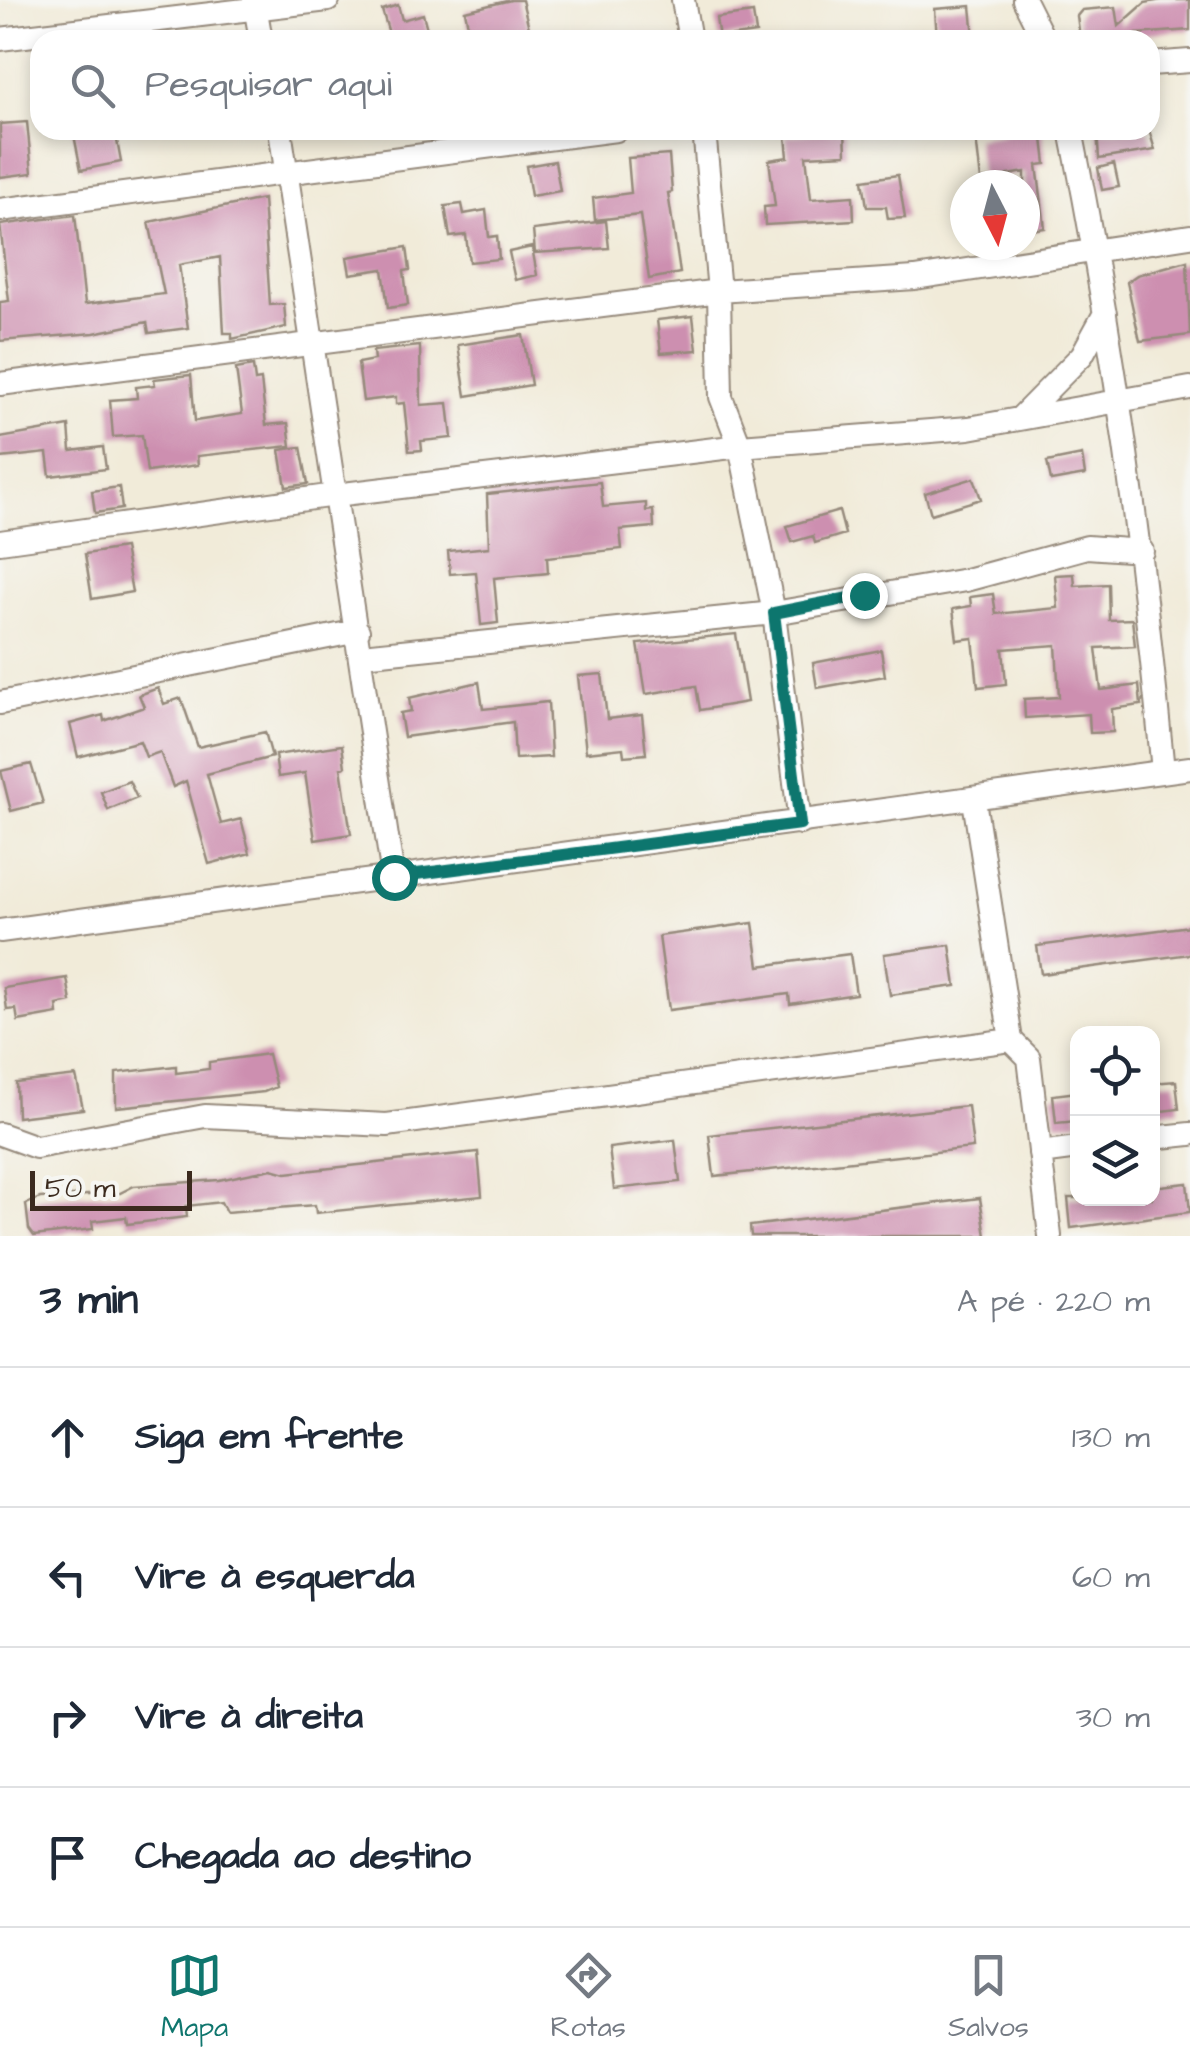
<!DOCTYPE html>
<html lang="pt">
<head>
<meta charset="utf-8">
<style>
  :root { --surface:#fff; --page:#f2f2f3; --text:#1f2937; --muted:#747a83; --line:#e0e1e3; --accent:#0f766e }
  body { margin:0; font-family:"Architects Daughter",sans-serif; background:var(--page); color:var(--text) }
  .controls { position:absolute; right:30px; bottom:30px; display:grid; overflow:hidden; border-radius:20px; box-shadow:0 5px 15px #0003 }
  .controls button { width:90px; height:90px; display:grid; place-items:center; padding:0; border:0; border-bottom:2px solid var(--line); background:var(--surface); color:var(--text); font:50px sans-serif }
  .compass { position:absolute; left:950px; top:170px; width:90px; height:90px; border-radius:50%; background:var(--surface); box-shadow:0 5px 15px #0003; rotate:174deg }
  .scale { position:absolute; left:30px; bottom:25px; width:162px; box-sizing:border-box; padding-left:10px; border:5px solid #3b2a1e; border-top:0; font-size:28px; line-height:35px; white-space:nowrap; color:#3b2a1e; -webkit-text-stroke:8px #f6f6f2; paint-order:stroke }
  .stop { position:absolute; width:30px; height:30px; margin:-22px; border:8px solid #0f766e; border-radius:50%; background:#fff }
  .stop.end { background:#0f766e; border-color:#fff; box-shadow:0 2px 10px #0008 }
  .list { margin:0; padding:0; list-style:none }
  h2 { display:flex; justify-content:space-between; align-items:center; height:130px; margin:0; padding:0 40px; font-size:42px }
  h2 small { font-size:32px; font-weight:400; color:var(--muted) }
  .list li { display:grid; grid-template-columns:65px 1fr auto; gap:30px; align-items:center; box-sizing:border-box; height:140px; padding:0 40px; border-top:2px solid var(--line) }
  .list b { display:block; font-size:38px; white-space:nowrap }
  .list em { font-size:32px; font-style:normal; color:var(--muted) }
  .icon { flex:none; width:55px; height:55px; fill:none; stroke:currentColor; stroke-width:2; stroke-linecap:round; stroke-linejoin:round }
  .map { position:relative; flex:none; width:1190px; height:1236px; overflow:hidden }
  .search { position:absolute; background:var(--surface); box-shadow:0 5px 15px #0003; left:30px; right:30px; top:30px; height:110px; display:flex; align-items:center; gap:25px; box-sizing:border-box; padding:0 35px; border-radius:30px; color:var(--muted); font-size:38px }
  .sheet { height:690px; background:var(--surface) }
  nav { display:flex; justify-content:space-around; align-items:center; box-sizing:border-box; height:140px; border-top:2px solid var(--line); background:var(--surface); font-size:28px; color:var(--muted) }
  nav a { display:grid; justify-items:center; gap:5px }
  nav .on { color:var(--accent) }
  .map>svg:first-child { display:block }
  .building { fill:#cd8fb0 }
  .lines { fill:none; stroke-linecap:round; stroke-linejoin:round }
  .minor-casing { stroke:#968a7c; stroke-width:26 }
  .minor { stroke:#fff; stroke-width:22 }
  .route { stroke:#0f766e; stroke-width:12 }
</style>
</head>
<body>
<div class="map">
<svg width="1190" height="1236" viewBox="0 0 1190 1236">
  <rect width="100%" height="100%" fill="#f6f6f2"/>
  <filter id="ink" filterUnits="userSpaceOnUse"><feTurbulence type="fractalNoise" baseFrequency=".01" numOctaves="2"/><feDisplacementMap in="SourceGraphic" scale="20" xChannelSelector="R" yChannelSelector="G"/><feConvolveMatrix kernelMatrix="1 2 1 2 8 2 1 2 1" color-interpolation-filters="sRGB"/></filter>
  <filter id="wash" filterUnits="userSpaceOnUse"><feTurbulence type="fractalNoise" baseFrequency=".0048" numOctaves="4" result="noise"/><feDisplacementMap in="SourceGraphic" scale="40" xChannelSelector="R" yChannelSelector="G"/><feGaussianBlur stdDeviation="2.25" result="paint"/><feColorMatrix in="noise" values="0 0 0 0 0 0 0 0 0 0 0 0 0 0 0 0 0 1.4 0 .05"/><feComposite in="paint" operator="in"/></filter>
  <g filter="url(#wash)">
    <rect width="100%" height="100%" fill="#f1ebd9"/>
    <g id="blocks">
      <path class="building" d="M511,0h11l10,40h-61l-6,-29z
        M1162,0h28v30l-110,8 -3,-22 5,-6 34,-3 3,19 26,-23z
        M398,5l4,15 21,-6 7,26h-39l-9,-30z
        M971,6l3,32 -37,2 -2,-31z
        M753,13l3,20 -37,5 -3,-20z
        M27,122l5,51 -32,4v-53z
        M73,130h42l6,32 -40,8z
        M845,130l1,24 -40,2 5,43 42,-3 1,24 -89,5 -1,-18 11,-1 -6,-46 19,-3 -2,-21z
        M1024,130h18l4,34 -9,1 8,63 -20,3v-59l-44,8 -5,-42z
        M1097,130h52l6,20 -56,9z
        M669,155l3,37 -4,1 12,80 -31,6 -9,-64 -45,5 -2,-22 38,-5 -3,-35z
        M555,161l5,30 -29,5 -5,-30z
        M1114,164l5,23 -17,3 -4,-22z
        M898,175l7,43 -17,1 -2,-12h-19l-4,-27z
        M263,199l7,106 14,-1 2,23 -54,12v-6h-8l-4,-76 -41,8 9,63 -39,5 -2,-11 -53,11 -94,8v-39l9,-1 -9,-76 75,-10 10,89 79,-10 -15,-72z
        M462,204l2,10 22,-4 3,27 8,-1 2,23 -30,3 -3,-27 -16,2 -5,-31z
        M606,221l3,27 -74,5 -2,-23z
        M407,247l3,23 -6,1 4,34 -20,3 -5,-39 -33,5 -3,-17z
        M532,247l5,28 -22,5 -6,-28z
        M1187,261l3,74 -50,6 -13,-59 10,-7z
        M693,316l4,34 -36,3 -4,-33z
        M523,335l8,50 -65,11 -8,-51z
        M420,346l1,59 27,-2 4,35 -31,3 1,9 -13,1 -5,-48 -8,1v-7l-33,4 -5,-38 16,-3 -1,-9z
        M253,366l2,15 6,-1 5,45 22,-2 3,23 -94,10 1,9 -51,7 -5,-37 -29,2 -3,-37 27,-2 -1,-11 19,-2 -1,-6 37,-4 4,46 47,-7 -6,-45z
        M69,426l2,25 32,-4 3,22 -56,7 -3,-23 -47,5v-20z
        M301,447l7,37 -22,3 -6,-37z
        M1082,455l3,20 -34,6 -4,-19z
        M974,478l7,21 -50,15 -6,-21z
        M600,482l3,25 43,-4v8l7,-1 1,17 -34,3 2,19 -75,8 1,16 -54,5 4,45 -17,2 -5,-53 -26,2 -2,-23 41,-4 -2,-53z
        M119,487l3,22 -27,4 -3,-22z
        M839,511l6,23 -30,9 -2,-7 -21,6 -5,-16z
        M124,548l8,44 -40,7 -7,-45z
        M1074,574l1,12 33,-2 1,36 23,-1 3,27 -39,2 5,42 38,-5 2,20 -29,4 1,23 -23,1 -1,-19 -64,4 -1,-19 35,-2 -3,-52 -53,4 3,35 -28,3 -5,-49 -16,2 -4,-31 18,-3 -1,-9 23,-3 3,20 62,-6 -3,-33z
        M736,634l11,68 -47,8 -4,-24 -50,8 -8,-50z
        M881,650l4,26 -68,12 -4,-25z
        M602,674l5,45 35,-4 4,39 -22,2 -1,-8 -37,4 -8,-76z
        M479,682l4,27 65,-7 3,55 -36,2 -2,-37 -109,15 -4,-24 11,-2 -2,-13z
        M158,688l6,16 17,-6 17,49 67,-15 7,25 -65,17 14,50 20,-5 9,34 -41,11 -23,-83 -13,6 -13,-35 -14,5 -6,-16 -62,16 -8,-33 33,-9 1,6 40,-14 -5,-12z
        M342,745l3,22 -4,1 10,66 -36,6 -10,-67 -27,4 -3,-22z
        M31,764l12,39 -32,8 -10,-40z
        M129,781l8,17 -29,12 -7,-18z
        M753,923l6,43 91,-12 6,40 -66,10 -1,-10 -120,16 -10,-74z
        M1190,926v28l-149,20 -4,-28z
        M950,945l6,41 -66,9 -6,-41z
        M67,978l4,24 -14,3 1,9 -40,7 -2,-12 -9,1 -3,-22z
        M268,1054l8,33 -12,5 -148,15v-34l60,-7v7l33,-4v-7z
        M76,1076l7,33 -66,8 -1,-34z
        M1176,1081l3,28 -27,3v-29z
        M1078,1092v29l-22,2 -3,-28z
        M968,1106l5,42 -259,28 -5,-41z
        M675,1140l5,42 -66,7 -5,-41z
        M478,1152l4,44 -166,17 -1,-8 -89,7 -5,-10 -35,4 1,11 -60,7 -1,-7 -34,4 1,8 -59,7 -5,-7 -3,-25 14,-6 80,-5 14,-7 85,-6 53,-11 14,4z
        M1187,1183l3,29 -119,16 -3,-30h84v-11z
        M980,1198l6,38h-235l-1,-10z"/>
    </g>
  </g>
  <g filter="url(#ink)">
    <use href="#blocks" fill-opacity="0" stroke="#968a7c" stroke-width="2.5"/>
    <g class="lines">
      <defs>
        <path id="minor" d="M254,0l7,40
          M683,0l7,40
          M1024,0l20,40
          M0,39l328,-39
          M1150,64l40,-3
          M280,130l55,365 405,-49 229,-18 221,-40
          M704,130l15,161 2,106 19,49 34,167 26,210
          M1071,130c43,212 72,426 92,641
          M0,210l616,-80
          M0,384l719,-93 196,-13 275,-42
          M1020,418l62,-63 23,-42
          M0,542l335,-47 58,382
          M362,655l412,-42 192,-33 121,-33 55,4
          M0,703l358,-72
          M974,800l37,240 18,18 21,178
          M0,931l1190,-163
          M0,1134l36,13 169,-31 182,9 624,-85
          M1152,1138l38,-4
          M1040,1153l38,-5"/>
      </defs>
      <use href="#minor" class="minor-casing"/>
      <use href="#minor" class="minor"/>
    </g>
  </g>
  <g class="lines" filter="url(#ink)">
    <path class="route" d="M394,877l406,-53 -26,-211 90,-18"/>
  </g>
</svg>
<div class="controls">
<button><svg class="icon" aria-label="locate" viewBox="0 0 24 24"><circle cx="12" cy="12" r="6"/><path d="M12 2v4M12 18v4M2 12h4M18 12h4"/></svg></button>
<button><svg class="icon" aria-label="layers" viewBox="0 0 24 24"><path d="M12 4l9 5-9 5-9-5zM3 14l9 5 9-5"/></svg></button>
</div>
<svg class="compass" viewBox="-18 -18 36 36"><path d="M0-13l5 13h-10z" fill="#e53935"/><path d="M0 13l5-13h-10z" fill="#747a83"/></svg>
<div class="scale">50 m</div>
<div class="stop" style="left:394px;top:877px"></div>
<div class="stop end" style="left:864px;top:595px"></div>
<div class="search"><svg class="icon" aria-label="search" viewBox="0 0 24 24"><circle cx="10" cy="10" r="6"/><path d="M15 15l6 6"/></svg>Pesquisar aqui</div>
</div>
<section class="sheet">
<h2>3 min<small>A pé · 220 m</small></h2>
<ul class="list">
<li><svg class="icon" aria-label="ahead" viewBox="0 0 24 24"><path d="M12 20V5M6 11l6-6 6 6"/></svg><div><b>Siga em frente</b></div><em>130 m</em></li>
<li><svg class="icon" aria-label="left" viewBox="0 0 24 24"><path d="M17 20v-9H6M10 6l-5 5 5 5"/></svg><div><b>Vire à esquerda</b></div><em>60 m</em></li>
<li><svg class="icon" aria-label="right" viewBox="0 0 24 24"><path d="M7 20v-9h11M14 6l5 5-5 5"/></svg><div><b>Vire à direita</b></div><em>30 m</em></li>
<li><svg class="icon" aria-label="arrive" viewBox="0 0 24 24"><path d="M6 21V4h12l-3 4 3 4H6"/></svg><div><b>Chegada ao destino</b></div></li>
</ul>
</section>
<nav>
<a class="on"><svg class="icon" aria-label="map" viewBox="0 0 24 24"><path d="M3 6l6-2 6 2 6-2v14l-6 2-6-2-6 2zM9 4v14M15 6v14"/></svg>Mapa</a>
<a><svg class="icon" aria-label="directions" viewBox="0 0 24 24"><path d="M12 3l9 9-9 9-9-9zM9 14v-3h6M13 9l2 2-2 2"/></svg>Rotas</a>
<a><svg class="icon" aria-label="saved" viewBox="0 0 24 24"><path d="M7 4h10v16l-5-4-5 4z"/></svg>Salvos</a>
</nav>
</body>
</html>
